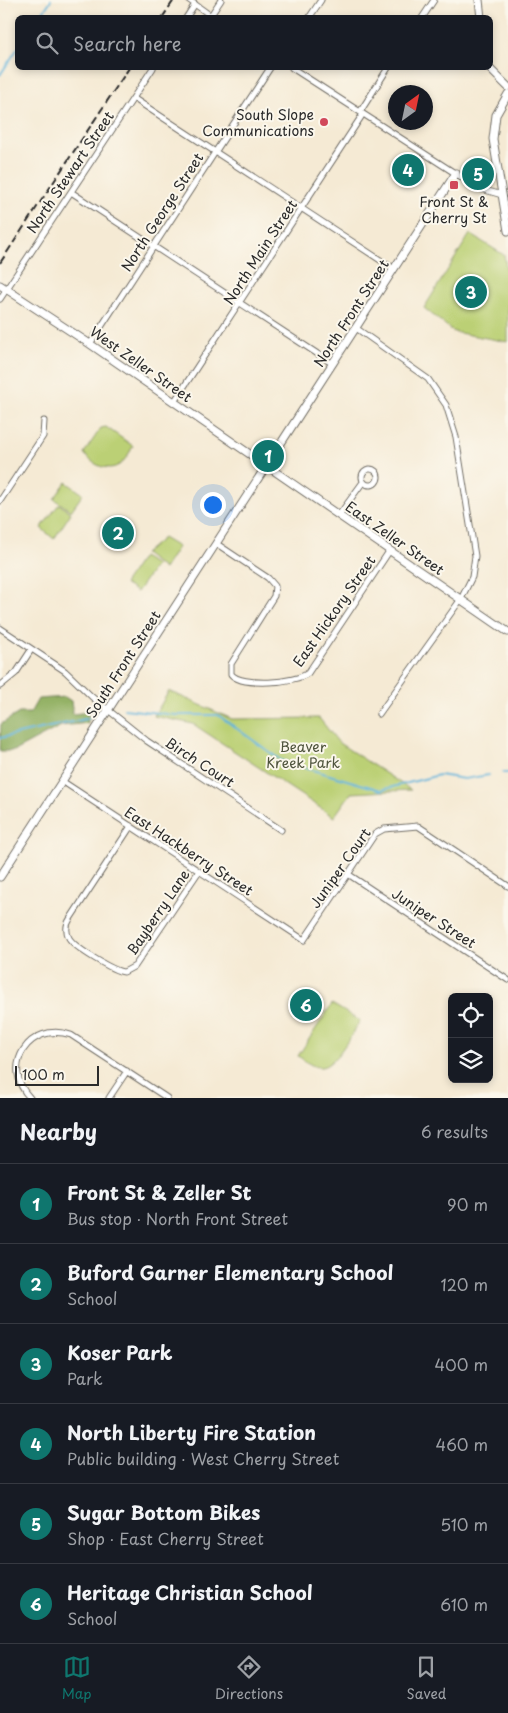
<!DOCTYPE html>
<html lang="en">
<head>
<meta charset="utf-8">
<style>
  :root { --surface:#171b24; --page:#242831; --text:#f1f3f6; --muted:#9ea1a6; --line:#363941; --accent:#0f766e }
  body { margin:0; font-family:"Playpen Sans",sans-serif; background:var(--page); color:var(--text) }
  .controls { position:absolute; right:15px; bottom:15px; display:grid; overflow:hidden; border-radius:8px; box-shadow:0 2px 8px #0003 }
  .controls button { width:45px; height:45px; display:grid; place-items:center; padding:0; border:0; border-bottom:1px solid var(--line); background:var(--surface); color:var(--text); font:25px sans-serif }
  .compass { position:absolute; left:388px; top:85px; width:45px; height:45px; border-radius:50%; background:var(--surface); box-shadow:0 2px 8px #0003; rotate:33deg }
  .scale { position:absolute; left:15px; bottom:12px; width:84px; box-sizing:border-box; padding-left:5px; border:2px solid #2b2b2b; border-top:0; font-size:14px; line-height:18px; white-space:nowrap; color:#2b2b2b; -webkit-text-stroke:4px #fbf7ec; paint-order:stroke }
  .you { position:absolute; left:212px; top:504px; width:18px; height:18px; margin:-12px; border:4px solid #fff; border-radius:50%; background:#1a73e8; box-shadow:0 0 0 8px #1a73e833 }
  .badge { display:grid; place-items:center; width:32px; height:32px; border-radius:50%; background:var(--accent); color:#fff; font-size:16px; font-weight:700 }
  .pin { position:absolute; translate:-50% -50%; border:2px solid #fff; box-shadow:0 1px 5px #0006 }
  .list { margin:0; padding:0; list-style:none }
  h2 { display:flex; justify-content:space-between; align-items:center; height:65px; margin:0; padding:0 20px; font-size:21px }
  h2 small { font-size:16px; font-weight:400; color:var(--muted) }
  .list li { display:grid; grid-template-columns:32px 1fr auto; gap:15px; align-items:center; box-sizing:border-box; height:80px; padding:0 20px; border-top:1px solid var(--line) }
  .list b { display:block; font-size:19px; white-space:nowrap }
  .list p { margin:0; font-size:16px; white-space:nowrap; color:var(--muted) }
  .list em { font-size:16px; font-style:normal; color:var(--muted) }
  .icon { flex:none; width:28px; height:28px; fill:none; stroke:currentColor; stroke-width:2; stroke-linecap:round; stroke-linejoin:round }
  .map { position:relative; flex:none; width:508px; height:1098px; overflow:hidden }
  .search { position:absolute; background:var(--surface); box-shadow:0 2px 8px #0003; left:15px; right:15px; top:15px; height:55px; display:flex; align-items:center; gap:12px; box-sizing:border-box; padding:0 18px; border-radius:8px; color:var(--muted); font-size:19px }
  .sheet { height:545px; background:var(--surface) }
  nav { display:flex; justify-content:space-around; align-items:center; box-sizing:border-box; height:70px; border-top:1px solid var(--line); background:var(--surface); font-size:14px; color:var(--muted) }
  nav a { display:grid; justify-items:center; gap:2px }
  nav .on { color:var(--accent) }
  .map>svg:first-child { display:block }
  .green { fill:#bbd074; stroke:#737e50 }
  .forest { fill:#94b266; stroke:#606e48 }
  .lines { fill:none; stroke-linecap:round; stroke-linejoin:round }
  .stream { stroke:#5eb4db; stroke-width:2 }
  .street-casing { stroke:#726e66; stroke-width:7 }
  .secondary-casing { stroke:#726e66; stroke-width:9 }
  .street { stroke:#fff; stroke-width:5 }
  .secondary { stroke:#fff; stroke-width:7 }
  .rail { stroke:#2b2b2b; stroke-width:2; stroke-dasharray:8 4; stroke-linecap:butt }
  .poi-dot { fill:#d1495b; stroke:#fbf7ec; stroke-width:2 }
  .labels { text-anchor:middle; dominant-baseline:central; stroke-width:4; stroke-linejoin:round; paint-order:stroke }
  .poi-label { font-size:14px; fill:#2b2b2b; stroke:#fbf7ec; text-anchor:end }
  .street-label { font-size:14px; fill:#2b2b2b; stroke:#fbf7ec }
  .park-label { font-size:14px; fill:#4f543d; stroke:#fbf7ec }
</style>
</head>
<body>
<div class="map">
<svg width="508" height="1098" viewBox="0 0 508 1098">
  <rect width="100%" height="100%" fill="#fbf7ec"/>
  <filter id="ink" filterUnits="userSpaceOnUse"><feTurbulence type="fractalNoise" baseFrequency=".02" numOctaves="2"/><feDisplacementMap in="SourceGraphic" scale="10" xChannelSelector="R" yChannelSelector="G"/><feConvolveMatrix kernelMatrix="1 2 1 2 8 2 1 2 1" color-interpolation-filters="sRGB"/></filter>
  <filter id="wash" filterUnits="userSpaceOnUse"><feTurbulence type="fractalNoise" baseFrequency=".0096" numOctaves="4" result="noise"/><feDisplacementMap in="SourceGraphic" scale="20" xChannelSelector="R" yChannelSelector="G"/><feGaussianBlur stdDeviation="1.12" result="paint"/><feColorMatrix in="noise" values="0 0 0 0 0 0 0 0 0 0 0 0 0 0 0 0 0 1.4 0 .05"/><feComposite in="paint" operator="in"/></filter>
  <g filter="url(#wash)">
    <rect width="100%" height="100%" fill="#f5ead4"/>
    <path class="green" d="M470,234l34,21 4,22v65l-54,-10 -30,-24z
      M106,427l27,19c-3,6 -8,15 -14,19 -12,8 -29,-2 -35,-12l17,-25z
      M66,482l17,12 -12,17 -17,-12z
      M59,504l12,9 -17,26 -13,-11z
      M163,538l15,9 -14,22 -20,-15z
      M142,557l14,8 -19,27 -13,-8z
      M169,691l63,28 87,-1 20,25 72,47 -60,3 -17,24 -141,-93 -39,-8z
      M332,1004l28,17c-8,12 -26,48 -41,46 -7,0 -15,-7 -21,-11z"/>
    <path class="forest" d="M65,697l6,4 2,13 15,-2v11l-27,3 -47,25h-14l1,-27 18,-11h11l8,-14z"/>
    <g class="lines">
      <path class="stream" d="M39,18l12,-18
        M0,75l18,-27
        M124,709l52,6h42l64,46 99,29 58,-15 25,4 25,-4
        M0,738l90,-20
        M503,773h5"/>
    </g>
  </g>
  <g filter="url(#ink)">
    <g class="lines">
      <defs>
        <path id="street" d="M189,0l25,18
          M211,15l10,-15
          M186,18l9,-14
          M309,18l12,-18
          M422,18l12,-18
          M292,68l186,120 24,7
          M133,98l261,171
          M360,112l28,-44
          M71,192l262,172
          M0,299l153,-231
          M356,328l72,51 18,26 10,32 19,119 -3,21 -11,22 -82,115
          M90,344l180,-276
          M174,402l189,-288
          M362 477a8 8 0 1 1 16 0a8 8 0 1 1-16 0Z
          M0,501l43,-65 1,-15
          M339,515l24,-33
          M217,544l51,34 7,8 -1,10 -43,68v10c10,13 65,9 77,-1l82,-123
          M0,628l65,43 27,26 55,44 134,89
          M0,686l16,-13 15,-23
          M62,781l242,159 71,-106 9,-5 34,-3 90,60
          M131,826l-61,93c-4,6 -4,13 -1,19 6,10 44,33 55,34l11,-6 64,-95
          M348,874l160,106
          M30,1098c-30,-31 -1,-77 41,-63l96,63
          M109,1098l18,-27"/>
        <path id="secondary" d="M479,0l2,18
          M489,68l19,19
          M508,94l-12,21 -3,24 15,92
          M0,285l90,59 418,288
          M0,877l456,-704"/>
      </defs>
      <use href="#street" class="street-casing"/>
      <use href="#secondary" class="secondary-casing"/>
      <use href="#street" class="street"/>
      <use href="#secondary" class="secondary"/>
      <path class="rail" d="M146,18v-1
        M162,18l12,-18
        M0,263l129,-195"/>
    </g>
  </g>
  <g class="poi-dot">
    <circle cx="324" cy="122" r="5"/>
    <rect x="449" y="180" width="10" height="10" rx="2.5"/>
  </g>
  <g class="labels">
    <g class="poi-label">
      <text x="314" y="114">South Slope<tspan x="314" dy="16">Communications</tspan></text>
      <text x="454" y="201" text-anchor="middle">Front St &amp;<tspan x="454" dy="16">Cherry St</tspan></text>
    </g>
    <g class="street-label">
      <text transform="translate(70 172) rotate(-56)">North Stewart Street</text>
      <text transform="translate(162 212) rotate(-57)">North George Street</text>
      <text transform="translate(260 252) rotate(-57)">North Main Street</text>
      <text transform="translate(351 313) rotate(-57)">North Front Street</text>
      <text transform="translate(141 364) rotate(35)">West Zeller Street</text>
      <text transform="translate(395 538) rotate(35)">East Zeller Street</text>
      <text transform="translate(334 611) rotate(-55)">East Hickory Street</text>
      <text transform="translate(123 664) rotate(-57)">South Front Street</text>
      <text transform="translate(200 762) rotate(33)">Birch Court</text>
      <text transform="translate(189 851) rotate(33)">East Hackberry Street</text>
      <text transform="translate(340 868) rotate(-55)">Juniper Court</text>
      <text transform="translate(158 912) rotate(-56)">Bayberry Lane</text>
      <text transform="translate(434 918) rotate(33)">Juniper Street</text>
    </g>
    <g class="park-label">
      <text x="303" y="746">Beaver<tspan x="303" dy="16">Kreek Park</tspan></text>
    </g>
  </g>
</svg>
<div class="controls">
<button><svg class="icon" aria-label="locate" viewBox="0 0 24 24"><circle cx="12" cy="12" r="6"/><path d="M12 2v4M12 18v4M2 12h4M18 12h4"/></svg></button>
<button><svg class="icon" aria-label="layers" viewBox="0 0 24 24"><path d="M12 4l9 5-9 5-9-5zM3 14l9 5 9-5"/></svg></button>
</div>
<svg class="compass" viewBox="-18 -18 36 36"><path d="M0-13l5 13h-10z" fill="#e53935"/><path d="M0 13l5-13h-10z" fill="#9ea1a6"/></svg>
<div class="scale">100 m</div>
<div class="you"></div>
<div class="pin badge" style="left:268px;top:456px">1</div>
<div class="pin badge" style="left:118px;top:533px">2</div>
<div class="pin badge" style="left:471px;top:292px">3</div>
<div class="pin badge" style="left:408px;top:170px">4</div>
<div class="pin badge" style="left:478px;top:174px">5</div>
<div class="pin badge" style="left:306px;top:1005px">6</div>
<div class="search"><svg class="icon" aria-label="search" viewBox="0 0 24 24"><circle cx="10" cy="10" r="6"/><path d="M15 15l6 6"/></svg>Search here</div>
</div>
<section class="sheet">
<h2>Nearby<small>6 results</small></h2>
<ul class="list">
<li><span class="badge">1</span><div><b>Front St &amp; Zeller St</b><p>Bus stop · North Front Street</p></div><em>90 m</em></li>
<li><span class="badge">2</span><div><b>Buford Garner Elementary School</b><p>School</p></div><em>120 m</em></li>
<li><span class="badge">3</span><div><b>Koser Park</b><p>Park</p></div><em>400 m</em></li>
<li><span class="badge">4</span><div><b>North Liberty Fire Station</b><p>Public building · West Cherry Street</p></div><em>460 m</em></li>
<li><span class="badge">5</span><div><b>Sugar Bottom Bikes</b><p>Shop · East Cherry Street</p></div><em>510 m</em></li>
<li><span class="badge">6</span><div><b>Heritage Christian School</b><p>School</p></div><em>610 m</em></li>
</ul>
</section>
<nav>
<a class="on"><svg class="icon" aria-label="map" viewBox="0 0 24 24"><path d="M3 6l6-2 6 2 6-2v14l-6 2-6-2-6 2zM9 4v14M15 6v14"/></svg>Map</a>
<a><svg class="icon" aria-label="directions" viewBox="0 0 24 24"><path d="M12 3l9 9-9 9-9-9zM9 14v-3h6M13 9l2 2-2 2"/></svg>Directions</a>
<a><svg class="icon" aria-label="saved" viewBox="0 0 24 24"><path d="M7 4h10v16l-5-4-5 4z"/></svg>Saved</a>
</nav>
</body>
</html>
